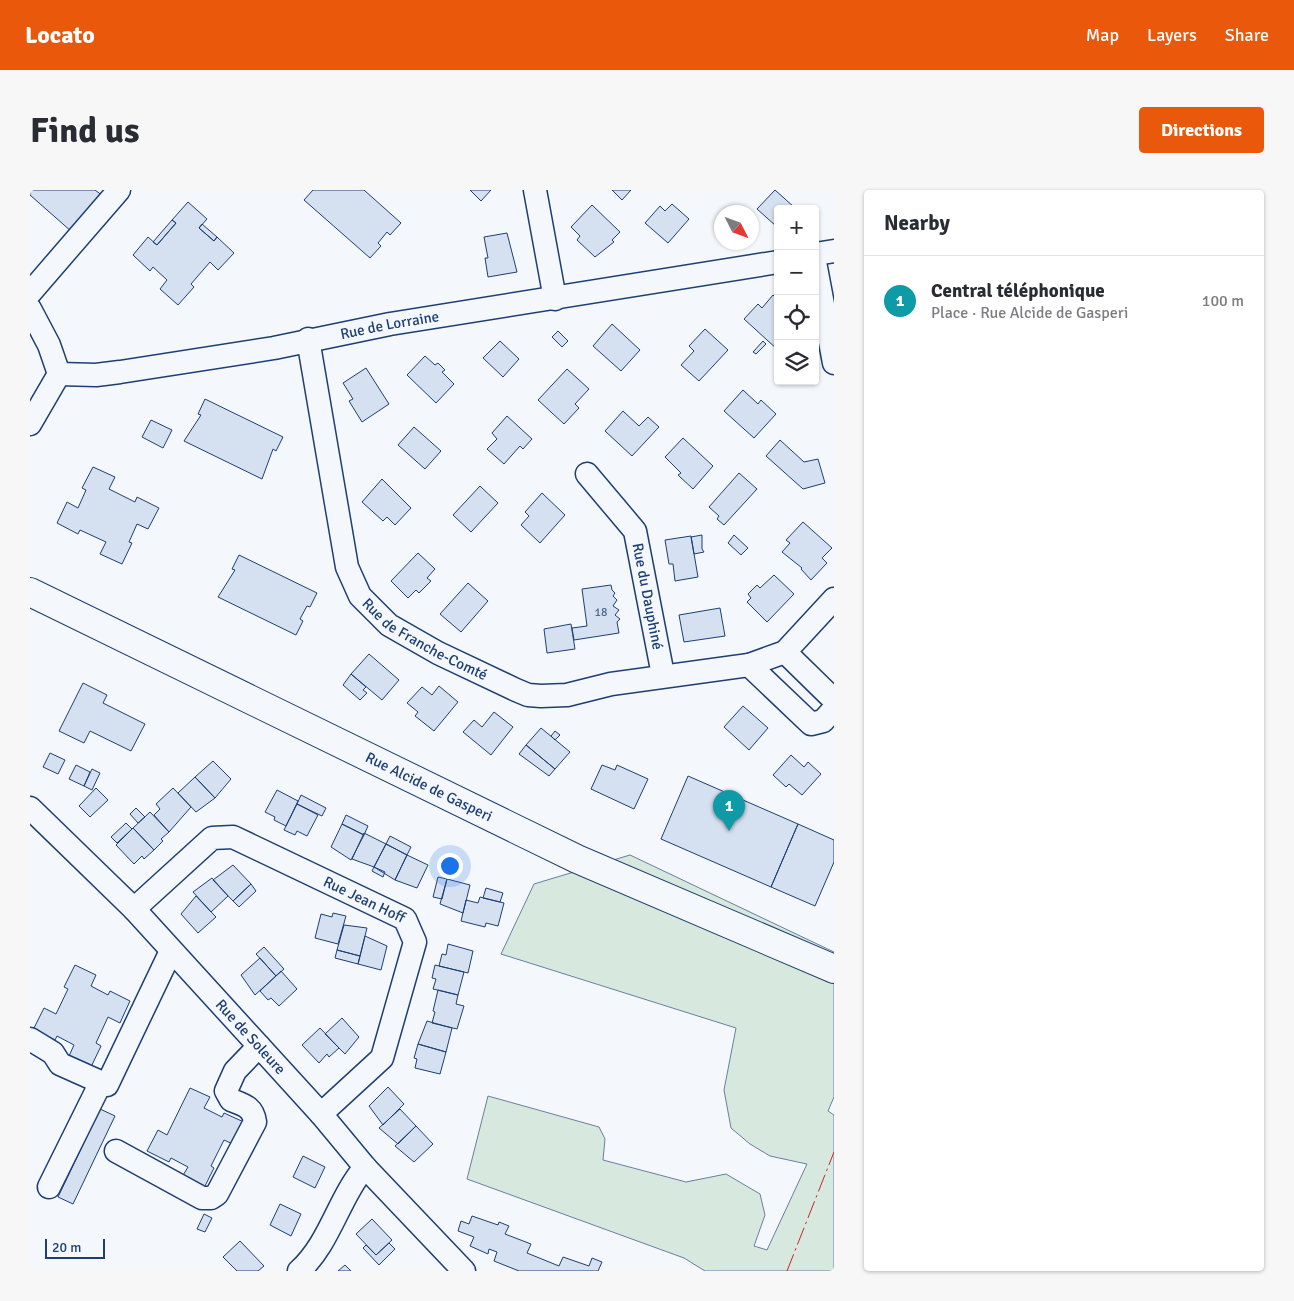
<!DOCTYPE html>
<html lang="en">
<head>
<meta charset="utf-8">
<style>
  :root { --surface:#fff; --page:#f7f7f7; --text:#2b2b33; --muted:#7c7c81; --line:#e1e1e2; --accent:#ea580c }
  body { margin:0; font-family:Signika,sans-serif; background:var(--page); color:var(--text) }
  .controls { position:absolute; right:15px; top:15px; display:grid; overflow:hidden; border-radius:5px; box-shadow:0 1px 4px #0004 }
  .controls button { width:45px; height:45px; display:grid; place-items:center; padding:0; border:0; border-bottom:1px solid var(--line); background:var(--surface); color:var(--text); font:25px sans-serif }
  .compass { position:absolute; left:684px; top:15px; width:45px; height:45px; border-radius:50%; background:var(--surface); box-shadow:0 1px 4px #0004; rotate:132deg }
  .scale { position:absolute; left:15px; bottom:12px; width:60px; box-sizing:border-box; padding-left:5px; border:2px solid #1d3f73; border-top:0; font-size:14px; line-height:18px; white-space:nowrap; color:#1d3f73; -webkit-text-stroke:4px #f4f7fb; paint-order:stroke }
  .you { position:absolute; left:419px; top:675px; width:18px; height:18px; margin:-12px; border:4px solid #fff; border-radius:50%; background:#1a73e8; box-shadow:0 0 0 8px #1a73e833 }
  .badge { display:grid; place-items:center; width:32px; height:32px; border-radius:50%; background:var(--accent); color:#fff; font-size:16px; font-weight:700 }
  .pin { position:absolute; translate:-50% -41px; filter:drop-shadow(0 1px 2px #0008) }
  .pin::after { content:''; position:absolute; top:26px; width:18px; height:15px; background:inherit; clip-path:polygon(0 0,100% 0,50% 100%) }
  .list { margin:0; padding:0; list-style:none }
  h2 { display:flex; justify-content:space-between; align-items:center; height:65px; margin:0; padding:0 20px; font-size:21px }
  h2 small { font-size:16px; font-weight:400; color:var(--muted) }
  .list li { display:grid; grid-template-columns:32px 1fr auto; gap:15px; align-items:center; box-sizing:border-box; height:90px; padding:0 20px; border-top:1px solid var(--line) }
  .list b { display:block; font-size:19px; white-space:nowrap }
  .list p { margin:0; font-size:16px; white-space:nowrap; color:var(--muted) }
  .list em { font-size:16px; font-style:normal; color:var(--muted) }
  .icon { flex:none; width:28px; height:28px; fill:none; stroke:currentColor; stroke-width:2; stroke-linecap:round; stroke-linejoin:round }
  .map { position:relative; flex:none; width:804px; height:1081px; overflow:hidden; border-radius:5px }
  header { display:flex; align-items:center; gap:30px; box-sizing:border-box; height:70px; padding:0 25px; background:var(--accent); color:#fff }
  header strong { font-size:24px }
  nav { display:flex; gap:28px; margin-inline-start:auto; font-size:18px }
  .intro { display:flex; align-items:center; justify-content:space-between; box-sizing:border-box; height:120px; padding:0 30px }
  h1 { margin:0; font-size:35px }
  .button { padding:12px 22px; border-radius:5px; background:var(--accent); color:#fff; font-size:18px; font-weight:700 }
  main { display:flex; gap:30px; padding:0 30px }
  aside { flex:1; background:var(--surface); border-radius:5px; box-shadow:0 1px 4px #0004 }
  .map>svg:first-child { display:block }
  .green { fill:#d7e8df; stroke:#687fa3 }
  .building { fill:#d5e0f0; stroke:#1d3f73 }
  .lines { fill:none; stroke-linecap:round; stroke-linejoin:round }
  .minor-casing { stroke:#1d3f73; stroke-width:25 }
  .major-casing { stroke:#1d3f73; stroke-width:30 }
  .minor { stroke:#f4f7fb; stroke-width:22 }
  .major { stroke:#f4f7fb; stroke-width:28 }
  .power { stroke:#c62828; stroke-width:1; stroke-dasharray:18 4 2.5 4; stroke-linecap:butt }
  .labels { text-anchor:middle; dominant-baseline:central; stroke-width:4; stroke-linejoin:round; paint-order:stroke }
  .number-label { font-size:12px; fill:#4b6792 }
  .street-label { font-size:15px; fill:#1d3f73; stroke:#f4f7fb }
</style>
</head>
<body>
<header>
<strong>Locato</strong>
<nav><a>Map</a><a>Layers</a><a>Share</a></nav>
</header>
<div class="intro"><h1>Find us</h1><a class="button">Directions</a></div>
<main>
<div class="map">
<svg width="804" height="1081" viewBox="0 0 804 1081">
  <rect width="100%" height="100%" fill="#f4f7fb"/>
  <path class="green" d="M600,665l204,97v145l-6,14 6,4v156h-129l-21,-13 -217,-79 21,-83 111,31 6,12 -2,21 83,22 40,-8 34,20 5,21 -11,31 13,4 40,-86 -37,-8 -20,-12 -19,-16 -7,-38 12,-62 -235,-74 33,-70z"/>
  <path class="building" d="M0,0h65l8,6 -31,36 -42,-37z
    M283,0h51l37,33 -11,12 -3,-3 -9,11 3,3 -11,12 -66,-58z
    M440,0h21l-10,11z
    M582,0h19l-9,10z
    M745,0l19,17 -16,2v15l-2,2 -19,-17z
    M158,12l19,17 -8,9 15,13 3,-4 17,16 -16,17 -8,-8 -19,22 3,3 -16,18 -18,-16 7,-9 -14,-13 -3,4 -17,-16 15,-18 9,8 19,-22 -4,-3z
    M642,14l17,15 -21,24 -23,-20 15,-17 5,5z
    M562,15l28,27 -8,8 2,2 -19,15 -18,-17 3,-4 -9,-9z
    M142,30l4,3 -19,22 -4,-3z
    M172,34l15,13 -3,4 -15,-13z
    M477,43l10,39 -29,5 -3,-19h3l-4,-21z
    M743,105l5,5v50l-34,-31 14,-15 4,4z
    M582,134l28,26 -19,21 -28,-25z
    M675,139l23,21 -29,31 -18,-16 13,-14 -5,-5z
    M528,141l10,10 -6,6 -10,-10z
    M470,151l19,18 -16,18 -20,-19z
    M733,151l3,3 -10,10 -3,-2z
    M395,166l10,9 3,-2 7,7 -3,2 12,12 -18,19 -29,-28z
    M336,178l23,36 -27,18 -13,-21 4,-2 -10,-16z
    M537,179l22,20 -14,15 4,4 -15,16 -26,-24z
    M713,200l15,14 3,-4 15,14 -22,24 -30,-27z
    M175,209l78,38 -7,14 -3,-2 -11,30 -78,-38 17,-26 -3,-1z
    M593,221l16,15 9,-9 11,10 -27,29 -27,-25z
    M477,226l25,23 -9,10 -3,-3 -16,18 -17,-15 10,-10 -5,-6z
    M121,230l21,10 -9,18 -21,-11z
    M384,237l27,24 -16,18 -27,-24z
    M653,248l30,28 -20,23 -15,-14 3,-2 -16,-16z
    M750,250l24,22 14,-3 7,24 -22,6 -37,-33z
    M63,277l22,10 -6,12 26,13 2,-5 22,11 -11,21 -11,-5 -8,18 3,1 -10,21 -22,-10 6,-12 -26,-12 -2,4 -21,-11 10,-21 11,6 8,-18 -4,-2z
    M709,283l18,16 -33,36 -7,-6 2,-3 -10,-9z
    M352,289l29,29 -16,17 -8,-8 -4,4 -21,-19z
    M450,296l18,17 -27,29 -18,-17z
    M512,303l23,22 -25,28 -19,-18 8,-9 -4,-4z
    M773,332l29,26 -10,10 5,5 -16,17 -10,-11 1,-1 -20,-16 8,-9 -4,-3z
    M672,345v14l2,3 -10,2 -3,-17z
    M704,345l14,13 -7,7 -13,-12z
    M661,346l7,41 -23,4 -2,-17h-4l-4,-24z
    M388,363l17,16 -8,9 4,3 -12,12 -3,-3 -8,8 -17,-17z
    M209,365l78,38 -7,14 -3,-1 -7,13 3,2 -7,14 -78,-38 17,-27 -3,-1z
    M744,385l20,19 -27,28 -20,-20 4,-4 -3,-4 9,-9 3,3z
    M438,393l20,18 -27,31 -21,-18z
    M581,395l1,5 3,3 -2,3 4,4 -4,6 6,4 -4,5 5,4 -3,3 2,11 -45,7 -2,-12 15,-2 -5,-37z
    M690,418l5,28 -41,6 -5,-27z
    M541,434l4,25 -28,4 -3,-24z
    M339,464l30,26 -17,20 -31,-26z
    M321,484l15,13 -3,3 4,3 -7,7 -17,-15z
    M53,493l24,12 -4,8 42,21 -14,27 -41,-20 -6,12 -25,-12z
    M409,496l19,16 -24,29 -19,-15 3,-4 -11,-9 15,-16 10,8z
    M713,516l25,22 -19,22 -25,-23z
    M464,522l19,15 -22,28 -28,-23 11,-12 8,7z
    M511,538l29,24 -15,17 -29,-24z
    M525,541l5,4 -5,5 -4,-4z
    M496,555l29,24 -6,7 -30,-22z
    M20,563l15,7 -7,14 -15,-7z
    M761,565l13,12 4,-5 13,12 -19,21 -13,-11 -3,3 -13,-12z
    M183,571l18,18 -16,19 -20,-21z
    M46,575l14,7 -6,14 -15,-7z
    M572,575l13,5 2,-5 31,14 -14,30 -43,-20z
    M62,579l8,4 -8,17 -8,-4z
    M658,586l110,48 -27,63 -110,-48z
    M165,587l20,21 -19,14 -18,-19z
    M66,598l12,12 -18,17 -11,-11z
    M143,598l18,19 -22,25 -15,-17 6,-6 -4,-5z
    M247,600l21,11 -12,25 -12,-6 1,-3 -10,-5z
    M271,605l25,13 -4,8 -25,-12z
    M267,614l21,11 -11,21 -10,-5 -2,4 -11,-5z
    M106,618l9,9 -7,6 -8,-9z
    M120,622l19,20 -8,7 2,2 -9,9 -21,-22z
    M316,625l22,11 -4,9 -22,-11z
    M96,633l6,6 -15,14 -6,-6z
    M312,634l22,11 -13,25 -20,-13z
    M768,634l36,16v22l-19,44 -44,-19z
    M103,638l21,22 -10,9 -2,-3 -8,8 -18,-19z
    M334,643l22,11 -12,23 -22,-8z
    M360,646l21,11 -4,8 -21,-11z
    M356,654l21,11 -12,25 -21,-13z
    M377,665l21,10 -11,23 -22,-8z
    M203,675l18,19 -18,17 -20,-21z
    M344,677l11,5 -2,5 -11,-6z
    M408,687l9,2 -5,20 -9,-2z
    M182,688l16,18 -17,16 -18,-20z
    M417,689l23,6 -7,28 -23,-9z
    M221,694l5,7 -17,16 -6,-6z
    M456,698l17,5 -3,9 -17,-4z
    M166,706l20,21 -18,16 -17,-19z
    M450,707l24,6 -6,23 -12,-3 -1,4 -24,-6 5,-21 12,3z
    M303,723l13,3 -8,28 -23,-6 6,-24 11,3z
    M314,735l23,3 -7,28 -23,-6z
    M335,746l22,10 -6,24 -23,-6z
    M418,754l25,7 -5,22 -29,-7 3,-12 4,1z
    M234,757l20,22 -8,7 -20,-22z
    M307,760l23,6 -2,8 -23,-6z
    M230,768l16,18 -21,19 -14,-20z
    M45,775l21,10 -5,11 17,9 2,-4 20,10 -10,22 -12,-6 -12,26 5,3 -10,21 -22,-11 5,-11 -17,-9 -2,4 -22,-10 11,-22 12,6 12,-25 -4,-2z
    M405,775l29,7 -6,23 -25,-6 3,-10 -4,-1z
    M251,781l16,18 -18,17 -8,-8 -3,2 -8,-9z
    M408,800l20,5 -2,9 8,2 -7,23 -25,-6 3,-11 -2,-1z
    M312,828l17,19 -14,17 -20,-20z
    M397,831l25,7 -6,24 -28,-8z
    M290,838l19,20 -10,9 -2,-3 -8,9 -17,-18z
    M388,854l28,8 -6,22 -25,-6 2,-9 -3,-1z
    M358,897l16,17 -21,21 -14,-19z
    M160,898l20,9 -6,11 18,9 2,-4 22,10 -11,22 -11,-5 -13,26 3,2 -10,20 -22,-11 6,-10 -17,-9 -2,4 -22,-11 11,-21 9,5z
    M70,919l15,7 -42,88 -15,-7z
    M370,919l16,17 -18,18 -19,-16z
    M386,936l17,18 -19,18 -19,-16z
    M273,966l22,11 -10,21 -22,-11z
    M250,1014l21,10 -10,22 -21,-11z
    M174,1024l8,4 -7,14 -8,-3z
    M442,1026l26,9 1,-3 10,4 -4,8 26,10 -4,9 32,13 4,-9 26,9 3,-8 10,4 -4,9h-79l-25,-10 3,-9 -8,-3 -1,5 -18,-8 4,-9 -16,-6 3,-10 8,3z
    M342,1029l20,21 -16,15 -20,-21z
    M210,1051l24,25 -6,5h-21l-14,-14z
    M359,1053l6,6 -16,16 -16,-17 3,-3 10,10z
    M315,1075l6,6h-13z"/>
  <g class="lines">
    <defs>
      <g id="minor">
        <path d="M505,0l20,109"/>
        <path d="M785,64l19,-3"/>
        <path d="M785,72l19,101"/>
        <path d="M0,103l89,-103"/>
        <path d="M0,119l19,36 10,29"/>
        <path id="s1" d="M278,149l39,228 13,29 29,29 49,28 78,37 12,5 13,1 26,-1 44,-11 138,-19 36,-13 49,-53"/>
        <path id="s2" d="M29,184l37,1 24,-3 154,-24 116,-24 388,-62"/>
        <path d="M0,234l29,-50"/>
        <path id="s3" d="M557,284l48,57 28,144"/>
        <path d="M755,462l49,48"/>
        <path d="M719,475l62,59 12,-3 11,-12"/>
        <path id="s4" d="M0,618l104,101 187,205 44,53 99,104"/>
        <path id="s5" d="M104,719l78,-71 21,-1 172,82 10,23 -33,116 -61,56"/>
        <path d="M0,849l23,14 7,11 47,21 64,-134"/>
        <path d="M86,961l86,47h9l6,-4 38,-72c-2,-15 -11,-17 -24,-22l-5,-9 9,-20 24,-25"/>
        <path d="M19,997l52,-105"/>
        <path d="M269,1081c31,-28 39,-72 66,-104"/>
      </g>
      <g id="major">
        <path id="s6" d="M0,402l547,267 257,110"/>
      </g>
    </defs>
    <use href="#minor" class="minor-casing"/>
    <use href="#major" class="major-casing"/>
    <use href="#minor" class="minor"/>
    <use href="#major" class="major"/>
    <path class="power" d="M757,1081l47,-119"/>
  </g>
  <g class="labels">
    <g class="number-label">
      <text x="571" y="422">18</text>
    </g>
    <g class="street-label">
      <text stroke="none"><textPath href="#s2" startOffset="335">Rue de Lorraine</textPath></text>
      <text stroke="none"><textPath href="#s3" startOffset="141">Rue du Dauphiné</textPath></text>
      <text stroke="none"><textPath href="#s1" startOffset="342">Rue de Franche-Comté</textPath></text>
      <text stroke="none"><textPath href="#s6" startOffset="444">Rue Alcide de Gasperi</textPath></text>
      <text stroke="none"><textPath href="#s5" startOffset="272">Rue Jean Hoff</textPath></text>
      <text stroke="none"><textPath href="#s4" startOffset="318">Rue de Soleure</textPath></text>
    </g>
  </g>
</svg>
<div class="controls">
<button>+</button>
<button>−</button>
<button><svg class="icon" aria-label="locate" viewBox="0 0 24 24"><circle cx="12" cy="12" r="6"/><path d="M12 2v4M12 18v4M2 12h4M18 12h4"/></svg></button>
<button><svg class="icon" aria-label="layers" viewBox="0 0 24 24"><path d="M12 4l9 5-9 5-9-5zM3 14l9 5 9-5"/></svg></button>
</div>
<svg class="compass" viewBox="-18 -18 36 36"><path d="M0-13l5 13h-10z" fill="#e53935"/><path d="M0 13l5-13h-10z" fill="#7c7c81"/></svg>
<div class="scale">20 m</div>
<div class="you"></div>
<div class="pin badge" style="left:699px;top:641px;background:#0f9aa8">1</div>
</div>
<aside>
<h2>Nearby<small></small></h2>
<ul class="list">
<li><span class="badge" style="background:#0f9aa8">1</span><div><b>Central téléphonique</b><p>Place · Rue Alcide de Gasperi</p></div><em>100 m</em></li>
</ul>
</aside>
</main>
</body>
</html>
